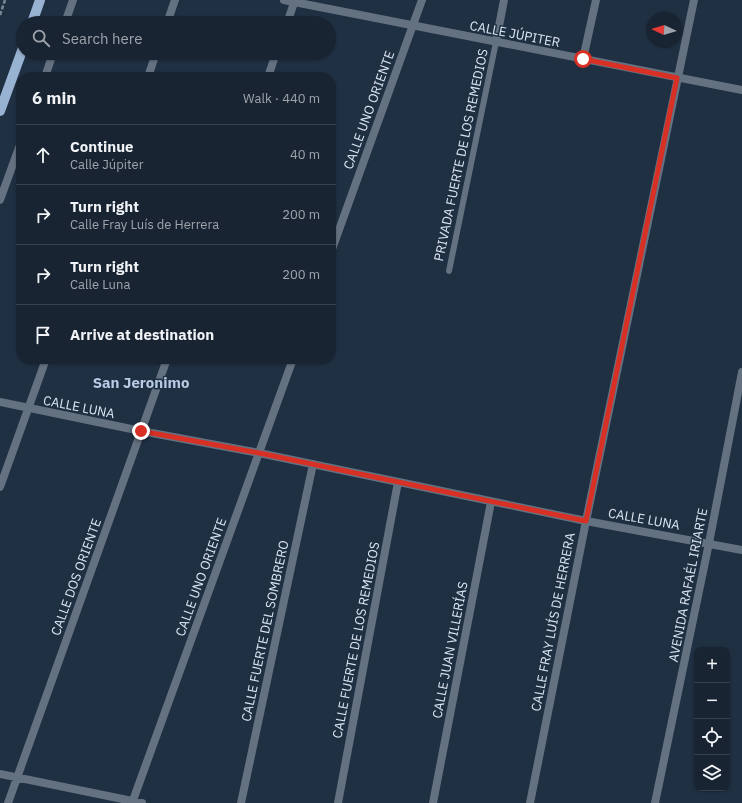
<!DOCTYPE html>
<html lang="en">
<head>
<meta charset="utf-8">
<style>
  :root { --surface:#182432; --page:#25303e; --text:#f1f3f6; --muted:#9fa4ac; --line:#36414d }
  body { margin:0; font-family:"IBM Plex Sans",sans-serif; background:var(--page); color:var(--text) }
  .controls { position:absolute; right:12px; bottom:12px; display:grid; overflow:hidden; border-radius:8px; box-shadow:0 1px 3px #0004 }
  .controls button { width:36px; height:36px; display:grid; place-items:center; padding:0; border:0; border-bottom:1px solid var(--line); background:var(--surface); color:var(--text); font:20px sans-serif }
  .compass { position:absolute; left:646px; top:12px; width:36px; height:36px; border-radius:50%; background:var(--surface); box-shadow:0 1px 3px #0004; rotate:274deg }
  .stop { position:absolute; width:12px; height:12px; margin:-9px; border:3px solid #d93025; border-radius:50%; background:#fff }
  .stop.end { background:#d93025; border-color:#fff; box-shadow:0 1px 4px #0008 }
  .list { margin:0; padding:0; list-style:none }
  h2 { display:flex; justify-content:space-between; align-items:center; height:52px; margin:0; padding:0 16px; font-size:17px }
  h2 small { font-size:13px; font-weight:400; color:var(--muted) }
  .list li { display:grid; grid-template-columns:26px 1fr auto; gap:12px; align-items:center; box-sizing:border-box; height:60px; padding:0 16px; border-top:1px solid var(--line) }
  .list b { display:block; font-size:15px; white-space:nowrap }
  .list p { margin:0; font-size:13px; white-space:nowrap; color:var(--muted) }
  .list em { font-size:13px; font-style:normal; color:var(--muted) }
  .icon { flex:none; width:22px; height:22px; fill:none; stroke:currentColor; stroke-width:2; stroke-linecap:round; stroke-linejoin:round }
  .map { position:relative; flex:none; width:742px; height:803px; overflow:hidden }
  .search { position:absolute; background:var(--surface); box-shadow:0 1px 3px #0004; left:16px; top:16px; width:320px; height:44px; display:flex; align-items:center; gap:10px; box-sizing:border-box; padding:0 14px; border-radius:22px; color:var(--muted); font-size:15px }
  .panel { position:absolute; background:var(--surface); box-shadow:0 1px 3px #0004; left:16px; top:72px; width:320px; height:292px; border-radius:16px }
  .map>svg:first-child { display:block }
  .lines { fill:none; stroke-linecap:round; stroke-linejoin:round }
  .path { stroke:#7a8797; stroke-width:2.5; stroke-dasharray:4 2; stroke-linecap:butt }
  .service { stroke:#647180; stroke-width:6 }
  .minor { stroke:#647180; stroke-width:8 }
  .tertiary { stroke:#647180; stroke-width:8 }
  .primary { stroke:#98b2d2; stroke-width:10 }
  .route { stroke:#d93025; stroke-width:5 }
  .labels { text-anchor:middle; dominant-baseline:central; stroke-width:3; stroke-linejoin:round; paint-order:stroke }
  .street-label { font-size:13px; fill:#dce6f3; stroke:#203043 }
  .quarter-label { font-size:15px; font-weight:bold; fill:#b7cbe4; stroke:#203043 }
</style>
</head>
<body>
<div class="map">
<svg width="742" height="803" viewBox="0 0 742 803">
  <rect width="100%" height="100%" fill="#203043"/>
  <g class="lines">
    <path class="path" d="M0,15l5,-15"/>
    <path class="service" d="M449,271l47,-229"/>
    <path class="minor" d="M284,0l458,90
      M167,23l8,-23
      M287,23l8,-23
      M496,42l8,-42
      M583,59l13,-59
      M148,77l8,-24
      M268,77l8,-24
      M331,252l91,-252
      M0,402l141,29 118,22 327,68 156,29
      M0,487l46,-128
      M0,774l142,29
      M8,803l159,-444
      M132,803l161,-444
      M241,803l72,-339
      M338,803l60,-321
      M433,803l58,-301
      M530,803l56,-282 108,-521
      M655,803l54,-260 33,-171"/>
    <path class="tertiary" d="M65,23l8,-23
      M45,77l8,-24
      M0,200l21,-58"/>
    <path class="primary" d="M32,23l8,-23
      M0,111l23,-63"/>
  </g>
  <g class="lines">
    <path class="route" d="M141,431l118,22 327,68 91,-443 -94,-19"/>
  </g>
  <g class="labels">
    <g class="street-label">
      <text transform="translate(515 34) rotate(11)">CALLE JÚPITER</text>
      <text transform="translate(369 110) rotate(-70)">CALLE UNO ORIENTE</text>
      <text transform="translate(461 155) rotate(-78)">PRIVADA FUERTE DE LOS REMEDIOS</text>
      <text transform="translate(79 407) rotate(11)">CALLE LUNA</text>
      <text transform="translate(644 519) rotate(10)">CALLE LUNA</text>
      <text transform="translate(76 577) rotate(-70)">CALLE DOS ORIENTE</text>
      <text transform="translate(201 577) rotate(-70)">CALLE UNO ORIENTE</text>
      <text transform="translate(688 585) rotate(-79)">AVENIDA RAFAÉL IRIARTE</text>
      <text transform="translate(553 622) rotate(-79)">CALLE FRAY LUÍS DE HERRERA</text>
      <text transform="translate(265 631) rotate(-78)">CALLE FUERTE DEL SOMBRERO</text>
      <text transform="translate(356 640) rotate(-79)">CALLE FUERTE DE LOS REMEDIOS</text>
      <text transform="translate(450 650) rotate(-79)">CALLE JUAN VILLERÍAS</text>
    </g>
    <g class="quarter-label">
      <text x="141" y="382">San Jeronimo</text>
    </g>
  </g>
</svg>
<div class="controls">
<button>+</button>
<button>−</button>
<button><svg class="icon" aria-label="locate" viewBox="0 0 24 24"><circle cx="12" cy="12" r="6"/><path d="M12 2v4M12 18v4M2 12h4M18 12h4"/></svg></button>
<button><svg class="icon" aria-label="layers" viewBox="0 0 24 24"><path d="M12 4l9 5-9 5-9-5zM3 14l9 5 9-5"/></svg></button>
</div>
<svg class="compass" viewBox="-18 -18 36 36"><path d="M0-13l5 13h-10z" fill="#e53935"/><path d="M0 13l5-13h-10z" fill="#9fa4ac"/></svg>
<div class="stop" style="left:583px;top:59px"></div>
<div class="stop end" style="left:141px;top:431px"></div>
<div class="search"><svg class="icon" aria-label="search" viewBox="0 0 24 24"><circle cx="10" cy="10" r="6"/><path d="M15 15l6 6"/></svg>Search here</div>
<section class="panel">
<h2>6 min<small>Walk · 440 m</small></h2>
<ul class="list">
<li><svg class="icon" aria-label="ahead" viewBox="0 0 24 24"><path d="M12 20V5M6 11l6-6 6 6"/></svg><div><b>Continue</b><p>Calle Júpiter</p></div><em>40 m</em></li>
<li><svg class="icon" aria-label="right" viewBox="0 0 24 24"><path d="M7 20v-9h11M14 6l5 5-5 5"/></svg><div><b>Turn right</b><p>Calle Fray Luís de Herrera</p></div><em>200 m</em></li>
<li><svg class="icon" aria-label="right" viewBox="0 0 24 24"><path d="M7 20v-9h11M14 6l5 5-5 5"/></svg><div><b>Turn right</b><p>Calle Luna</p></div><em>200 m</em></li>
<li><svg class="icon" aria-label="arrive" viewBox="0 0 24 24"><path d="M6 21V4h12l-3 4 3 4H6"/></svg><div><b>Arrive at destination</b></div></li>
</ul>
</section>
</div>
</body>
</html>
